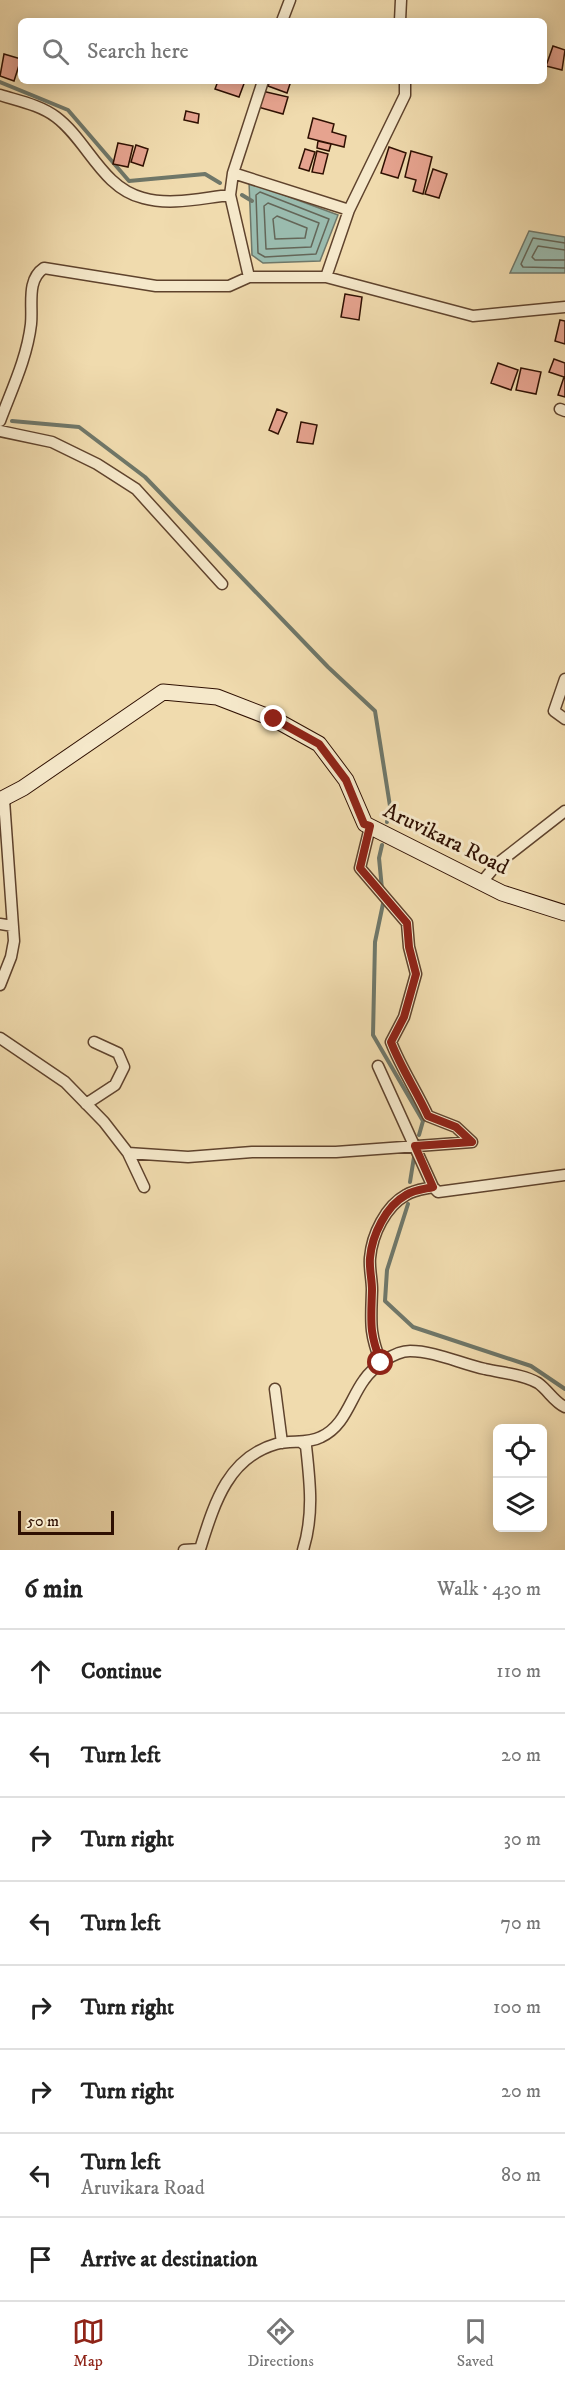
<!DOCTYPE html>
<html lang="en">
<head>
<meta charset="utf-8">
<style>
  :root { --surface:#fff; --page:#f6f6f6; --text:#222; --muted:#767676; --line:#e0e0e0; --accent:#8f2418 }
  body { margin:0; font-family:"IM FELL DW Pica",serif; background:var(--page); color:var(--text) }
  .controls { position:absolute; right:18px; bottom:18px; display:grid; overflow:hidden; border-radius:9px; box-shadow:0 3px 15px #0003 }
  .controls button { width:54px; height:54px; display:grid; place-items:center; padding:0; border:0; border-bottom:2px solid var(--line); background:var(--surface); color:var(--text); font:30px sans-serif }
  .scale { position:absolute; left:18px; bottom:15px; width:96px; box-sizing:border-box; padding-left:6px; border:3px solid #2f1002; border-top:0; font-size:16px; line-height:21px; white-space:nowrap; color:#2f1002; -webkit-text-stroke:4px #f5e8ca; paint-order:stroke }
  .stop { position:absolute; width:18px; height:18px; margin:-14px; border:4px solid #8f2418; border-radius:50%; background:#fff }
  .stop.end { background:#8f2418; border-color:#fff; box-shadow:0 2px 6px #0008 }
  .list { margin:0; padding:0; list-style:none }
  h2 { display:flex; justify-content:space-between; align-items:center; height:78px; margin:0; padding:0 24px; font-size:26px }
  h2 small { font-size:20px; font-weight:400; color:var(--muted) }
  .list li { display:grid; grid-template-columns:39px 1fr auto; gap:18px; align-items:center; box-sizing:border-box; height:84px; padding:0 24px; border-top:2px solid var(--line) }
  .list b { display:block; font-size:22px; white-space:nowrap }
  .list p { margin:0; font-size:20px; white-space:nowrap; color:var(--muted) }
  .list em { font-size:20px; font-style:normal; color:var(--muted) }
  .icon { flex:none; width:33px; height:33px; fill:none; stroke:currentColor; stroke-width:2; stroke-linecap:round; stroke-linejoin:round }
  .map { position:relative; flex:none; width:565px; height:1550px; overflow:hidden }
  .search { position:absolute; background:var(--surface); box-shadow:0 3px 15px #0003; left:18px; right:18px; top:18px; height:66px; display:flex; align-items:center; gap:15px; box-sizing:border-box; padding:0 21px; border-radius:9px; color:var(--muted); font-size:22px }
  .sheet { height:750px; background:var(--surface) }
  nav { display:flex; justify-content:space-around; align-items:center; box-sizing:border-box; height:84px; border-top:2px solid var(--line); background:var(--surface); font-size:16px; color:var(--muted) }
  nav a { display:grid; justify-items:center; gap:3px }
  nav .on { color:var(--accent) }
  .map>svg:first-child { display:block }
  .water { fill:#9abbae; stroke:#6f7769; stroke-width:1.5 }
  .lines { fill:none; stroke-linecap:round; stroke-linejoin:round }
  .shore { stroke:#646658; stroke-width:1.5 }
  .stream { stroke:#6f7769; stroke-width:4 }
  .building { fill:#e6a38f; stroke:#2f1002; stroke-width:1.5 }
  .street-casing { stroke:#5f432d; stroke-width:13 }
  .secondary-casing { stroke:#2f1002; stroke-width:17 }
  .street { stroke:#f5e8ca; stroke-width:10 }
  .secondary { stroke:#f5e8ca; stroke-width:15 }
  .route { stroke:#8f2418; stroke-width:8 }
  .labels { text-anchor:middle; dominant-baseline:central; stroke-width:6; stroke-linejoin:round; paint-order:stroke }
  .street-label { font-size:22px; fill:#2f1002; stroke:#f5e8ca }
</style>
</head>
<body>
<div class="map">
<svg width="565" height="1550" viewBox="0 0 565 1550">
  <rect width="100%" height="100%" fill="#f0dbae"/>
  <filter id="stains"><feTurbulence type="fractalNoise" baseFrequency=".00333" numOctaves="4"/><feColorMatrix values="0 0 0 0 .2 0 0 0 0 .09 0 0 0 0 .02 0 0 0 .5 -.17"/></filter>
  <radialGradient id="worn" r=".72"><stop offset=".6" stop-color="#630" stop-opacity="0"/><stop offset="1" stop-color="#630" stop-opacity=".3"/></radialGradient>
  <path class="water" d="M249,182l89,33 -18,46 -57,2 -11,-8z
    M529,231l36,6v36h-55z"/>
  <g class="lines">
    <path class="shore" d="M260,192l69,27 -13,35 -51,3 -7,-4 -2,-58z
      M268,203l51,20 -8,24 -45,2 -2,-43z
      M277,216l30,12 -2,10 -30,1 -2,-20z
      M565,243l-32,-5 -12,26 2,3 42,1
      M565,250l-27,-4 -6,11 3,3h30"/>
    <path class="stream" d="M0,82l68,28 61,71 76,-7 15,9
      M242,195l10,6
      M12,421l67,6 66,50 183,190 47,44 15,95 -3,16
      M382,845l-3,13 3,31
      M384,899l-9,43 -2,93 50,86 -4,14
      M410,1182l4,-25
      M408,1204l-21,66 -2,31 28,26 118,39 34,23"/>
  </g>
  <path class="building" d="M553,46l12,4 -3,20 -16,-4z
    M4,54l17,5 -7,22 -14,-5z
    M218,81h27l-6,16 -24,-8z
    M270,81h21l-4,12 -19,-7z
    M262,91l26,6 -5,17 -25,-7z
    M186,111l13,3 -1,9 -14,-3z
    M313,118l21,6 -2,8 14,4 -2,11 -36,-9z
    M318,141l13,3 -2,7 -12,-3z
    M118,143l15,3 -5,21 -15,-3z
    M136,145l12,4 -5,17 -12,-4z
    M389,147l17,6 -8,25 -17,-5z
    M305,149l10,3 -6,19 -10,-3z
    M317,151l11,3 -5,20 -11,-2z
    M411,151l21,6 -9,37 -10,-3 3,-11 -11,-3z
    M433,169l14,5 -8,24 -14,-4z
    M345,294l17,3 -3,23 -18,-3z
    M560,320l5,1v23l-10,-3z
    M554,359l11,4v34l-7,-2 6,-18 -15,-5z
    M498,363l20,7 -7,20 -20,-7z
    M521,368l20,4 -5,22 -20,-4z
    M277,409l10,4 -9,21 -9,-4z
    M301,422l16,3 -4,19 -16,-2z"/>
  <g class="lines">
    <defs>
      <path id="street" d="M282,21l8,-21
        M400,21l1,-21
        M0,95c19,6 40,10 56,22 31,23 46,71 87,81 28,8 58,0 87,-3
        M233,173l116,37
        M249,277h77l147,39 92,-9
        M326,277l23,-67 56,-115v-14
        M560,409l5,2
        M0,421c12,-32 27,-63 31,-97 2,-19 -5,-44 13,-56l112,18h73l20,-9 -19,-82 3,-22 30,-92
        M0,431l52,11 45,22 39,25 86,95
        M565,679l-11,32 11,8
        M370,827l-10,41 47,55 2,24 7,27 -12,43 -13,25c10,26 25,48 37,74l28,11 16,15
        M482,882l15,-18 68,-53
        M0,924l13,2
        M0,985l11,-28 3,-16 -10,-141
        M0,1038l65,44 39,40 24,31 16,34
        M378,1066l55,121 5,5 127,-17
        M86,1104l29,-19 9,-18 -6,-14 -24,-11
        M128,1153l60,4 64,-5h84l136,-10
        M381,1363c-12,-31 -10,-40 -9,-73 0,-11 -3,-22 -2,-32 2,-24 16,-52 36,-63 8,-5 19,-6 27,-8
        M275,1389l7,54
        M301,1442l5,4c4,36 8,69 -3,104
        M184,1550l16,-1c14,-44 27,-91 76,-105 15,-4 32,0 45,-7 24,-11 29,-38 43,-57 9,-13 30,-29 46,-29 25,0 51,13 75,18 17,4 37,5 53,14 10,7 16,19 27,24"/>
      <path id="secondary" d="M0,800l23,-12 140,-96 54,5 57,22 45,25 27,36 19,44 137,69 63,20"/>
    </defs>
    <use href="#street" class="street-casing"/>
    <use href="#secondary" class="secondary-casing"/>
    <use href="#street" class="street"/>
    <use href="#secondary" class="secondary"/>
  </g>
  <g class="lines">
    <path class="route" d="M274,719l45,25 27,36 18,44 6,2 -10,42 47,55 2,24 7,27 -12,43 -13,25c10,26 25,48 37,74l28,11 16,15 -57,4 18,41c-8,2 -19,3 -27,8 -20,11 -34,40 -36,63 -1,10 2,21 2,32 -1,33 -3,42 9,73"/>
  </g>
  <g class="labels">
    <g class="street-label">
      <text transform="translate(446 839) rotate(26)">Aruvikara Road</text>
    </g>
  </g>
  <rect width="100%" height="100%" filter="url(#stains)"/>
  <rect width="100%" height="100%" fill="url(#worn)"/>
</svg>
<div class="controls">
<button><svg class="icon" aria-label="locate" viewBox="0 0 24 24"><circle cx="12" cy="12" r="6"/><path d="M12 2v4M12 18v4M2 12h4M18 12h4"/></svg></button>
<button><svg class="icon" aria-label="layers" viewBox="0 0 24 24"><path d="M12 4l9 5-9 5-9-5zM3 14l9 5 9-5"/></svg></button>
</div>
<div class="scale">50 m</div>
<div class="stop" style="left:381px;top:1363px"></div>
<div class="stop end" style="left:274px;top:719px"></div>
<div class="search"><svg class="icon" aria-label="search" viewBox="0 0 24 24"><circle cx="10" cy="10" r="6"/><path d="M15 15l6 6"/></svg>Search here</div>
</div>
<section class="sheet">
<h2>6 min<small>Walk · 430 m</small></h2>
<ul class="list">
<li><svg class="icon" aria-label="ahead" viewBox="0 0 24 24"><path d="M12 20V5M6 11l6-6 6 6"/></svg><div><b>Continue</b></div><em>110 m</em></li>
<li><svg class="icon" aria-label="left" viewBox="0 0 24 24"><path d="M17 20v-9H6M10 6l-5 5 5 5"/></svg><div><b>Turn left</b></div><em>20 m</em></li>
<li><svg class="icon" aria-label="right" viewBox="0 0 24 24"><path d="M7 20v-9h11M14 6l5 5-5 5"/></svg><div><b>Turn right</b></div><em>30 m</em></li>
<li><svg class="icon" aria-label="left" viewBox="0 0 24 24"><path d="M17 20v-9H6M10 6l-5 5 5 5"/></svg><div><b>Turn left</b></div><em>70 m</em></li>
<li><svg class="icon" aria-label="right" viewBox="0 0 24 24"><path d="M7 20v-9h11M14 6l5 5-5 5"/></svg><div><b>Turn right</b></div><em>100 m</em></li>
<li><svg class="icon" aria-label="right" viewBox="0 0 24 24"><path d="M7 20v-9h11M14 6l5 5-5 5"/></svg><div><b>Turn right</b></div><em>20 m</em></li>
<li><svg class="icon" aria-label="left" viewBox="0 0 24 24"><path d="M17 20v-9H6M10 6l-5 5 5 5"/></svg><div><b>Turn left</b><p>Aruvikara Road</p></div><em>80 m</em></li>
<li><svg class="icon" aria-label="arrive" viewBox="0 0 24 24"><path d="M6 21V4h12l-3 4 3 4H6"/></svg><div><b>Arrive at destination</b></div></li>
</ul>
</section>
<nav>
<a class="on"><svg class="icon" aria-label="map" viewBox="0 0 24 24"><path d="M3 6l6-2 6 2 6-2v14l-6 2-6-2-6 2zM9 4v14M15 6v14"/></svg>Map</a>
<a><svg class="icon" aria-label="directions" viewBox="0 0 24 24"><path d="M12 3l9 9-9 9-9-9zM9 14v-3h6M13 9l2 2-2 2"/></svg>Directions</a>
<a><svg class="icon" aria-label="saved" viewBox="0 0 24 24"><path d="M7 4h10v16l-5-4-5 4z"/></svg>Saved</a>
</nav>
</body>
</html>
